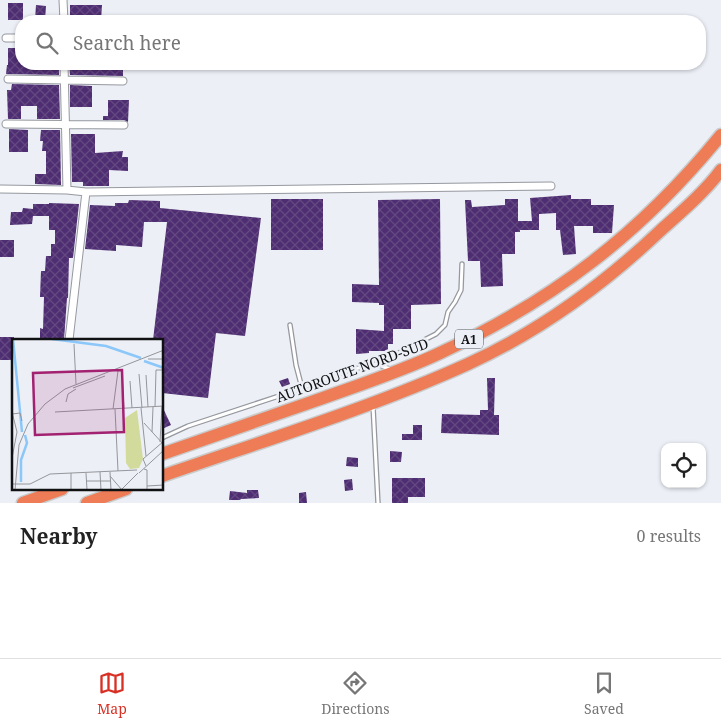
<!DOCTYPE html>
<html lang="en">
<head>
<meta charset="utf-8">
<style>
  :root { --surface:#fff; --page:#f6f6f6; --text:#222; --muted:#767676; --line:#e0e0e0; --accent:#d93025 }
  body { margin:0; font-family:"Noto Serif",serif; background:var(--page); color:var(--text) }
  .controls { position:absolute; right:15px; bottom:15px; display:grid; overflow:hidden; border-radius:10px; box-shadow:0 1px 4px #0004 }
  .controls button { width:45px; height:45px; display:grid; place-items:center; padding:0; border:0; border-bottom:1px solid var(--line); background:var(--surface); color:var(--text); font:25px sans-serif }
  .list { margin:0; padding:0; list-style:none }
  h2 { display:flex; justify-content:space-between; align-items:center; height:65px; margin:0; padding:0 20px; font-size:21px }
  h2 small { font-size:16px; font-weight:400; color:var(--muted) }
  .icon { flex:none; width:28px; height:28px; fill:none; stroke:currentColor; stroke-width:2; stroke-linecap:round; stroke-linejoin:round }
  .map { position:relative; flex:none; width:721px; height:503px; overflow:hidden }
  .search { position:absolute; background:var(--surface); box-shadow:0 1px 4px #0004; left:15px; right:15px; top:15px; height:55px; display:flex; align-items:center; gap:12px; box-sizing:border-box; padding:0 18px; border-radius:20px; color:var(--muted); font-size:19px }
  .sheet { height:155px; background:var(--surface) }
  nav { display:flex; justify-content:space-around; align-items:center; box-sizing:border-box; height:70px; border-top:1px solid var(--line); background:var(--surface); font-size:14px; color:var(--muted) }
  nav a { display:grid; justify-items:center; gap:2px }
  nav .on { color:var(--accent) }
  .map>svg:first-child { display:block }
  .building { fill:url(#building-cross-hatch) }
  .lines { fill:none; stroke-linecap:round; stroke-linejoin:round }
  .service-casing { stroke:#95989e; stroke-width:5.5 }
  .minor-casing { stroke:#95989e; stroke-width:9 }
  .motorway-casing { stroke:#cacbcb; stroke-width:15 }
  .service { stroke:#fff; stroke-width:3 }
  .minor { stroke:#fff; stroke-width:7 }
  .motorway { stroke:#ee7c57; stroke-width:12 }
  .labels { text-anchor:middle; dominant-baseline:central; stroke-width:5; stroke-linejoin:round; paint-order:stroke }
  .shield { fill:#eceff6; stroke:#525457; stroke-width:1 }
  .shield-label { font-size:12px; font-weight:bold; fill:#101113 }
  .street-label { font-size:14px; fill:#101113; stroke:#eceff6 }
  .inset-river { fill:none; stroke:#8bc7f9; stroke-width:2.5 }
  .inset-road { fill:none; stroke:#94969b; stroke-width:1 }
  .view { fill:#a32171; fill-opacity:0.15; stroke:#a32171; stroke-width:2.5 }
  .inset-edge { fill:none; stroke:#101113; stroke-width:2.5 }
</style>
</head>
<body>
<div class="map">
<svg width="721" height="503" viewBox="0 0 721 503">
  <defs>
    <pattern id="building-cross-hatch" width="8" height="8" patternUnits="userSpaceOnUse" patternTransform="scale(1.25)"><rect width="8" height="8" fill="#4f2d73"/><path d="M0 0l8 8M0 8l8-8" fill="none" stroke="#644981"/></pattern>
  </defs>
  <rect width="100%" height="100%" fill="#eceff6"/>
  <path class="building" d="M8,3h15v17h-15z
    M36,5l10,1 -1,14h-10z
    M70,5h32l-1,16h-31z
    M8,48h13v16h38v11l-53,-1 1,-9h1z
    M69,64h54v12l-53,-1z
    M12,84l47,1 1,34h-23v-13h-16v13h-13l-1,-29h4z
    M70,85l22,1v21h-22z
    M108,100h21l-1,22 -4,-2h-21v-4h5z
    M9,129l19,1v22h-19z
    M41,130h19l1,55 -26,-1v-10h11v-23h-4l1,-10h-3z
    M71,134h24v19l28,-2 -1,6h6v14l-19,-1v16h-26v-4h-11z
    M571,195v4h20v6h23l-2,28h-19v-7h-19l2,28 -13,1 -3,-25h-4v-17l-17,1v16h-19v2h-5v22h-13l1,32 -22,1 -1,-26h-12l-3,-61h6l1,7 33,-2v-6h13v22h14l-2,-23z
    M271,199h52v51h-52z
    M440,199l1,105 -30,1v24h-18v15h-5v7h-19v2l-13,1v-25l28,2v-26h-5v-2l-27,-1v-18l27,1 -1,-85z
    M129,200l31,1v7l101,10 -16,118 -29,-3 -8,65 -46,-5v-53h-9l14,-118h-23l-2,25 -26,-2v6l-31,-2 5,-44 25,1v-3h13z
    M49,203l30,1 -6,54h-4l-1,40h-1l-3,42h-24v-12l3,1 1,-32h-4l1,-26h4l1,-15h5v-12h4v-14h-6v-14h-16l-1,8 -22,1 1,-13h11l1,-4 10,1v-5h16z
    M0,240h14v17h-14z
    M0,337h14v23h-14z
    M288,378l2,6 -8,3 -3,-6z
    M487,378h8l-1,37h5v20l-58,-2 1,-19 38,1v-5h8z
    M162,406l9,19 -9,4z
    M413,425h9v15h-20v-6h11z
    M390,451l12,1 -1,10h-11z
    M347,457l11,1v9l-12,-1z
    M392,478h33v19h-17v6h-16z
    M352,479l1,11 -8,1 -1,-11z
    M247,490h11l1,8 -18,1 -1,1h-11l1,-9 17,2z
    M306,492l1,11h-8v-10z"/>
  <g class="lines">
    <defs>
      <path id="service" d="M290,325l6,40 6,23
        M377,364l59,-30 9,-9 3,-13 7,-10 6,-12 1,-26
        M373,406l5,97
        M162,438l26,-12 100,-33 62,-23 26,-6 14,5"/>
      <path id="minor" d="M63,0l1,21
        M6,38h15
        M64,64l3,126
        M8,79l115,2
        M6,124l118,1
        M0,189l67,1 19,2 465,-6
        M69,340l17,-148"/>
      <path id="motorway" d="M162,454c54,-19 108,-38 161,-56 39,-14 79,-27 117,-45 114,-53 201,-120 281,-218
        M162,476c101,-35 209,-68 306,-112 70,-32 136,-80 192,-133 20,-18 45,-39 61,-61
        M23,503l39,-14
        M87,503l39,-14"/>
    </defs>
    <use href="#service" class="service-casing"/>
    <use href="#minor" class="minor-casing"/>
    <use href="#motorway" class="motorway-casing"/>
    <use href="#service" class="service"/>
    <use href="#minor" class="minor"/>
    <use href="#motorway" class="motorway"/>
  </g>
  <g class="labels">
    <rect class="shield" x="455" y="329.5" width="28" height="19" rx="4"/>
    <g class="shield-label">
      <text x="469" y="339">A1</text>
    </g>
    <g class="street-label">
      <text transform="translate(352 370) rotate(-20)">AUTOROUTE NORD-SUD</text>
    </g>
  </g>
  <g transform="translate(12 339)">
    <rect width="151" height="151" fill="#eceff6"/>
    <path d="M125,71l6,49 -4,9 -9,1 -4,-6 -1,-45z" fill="#d2db9b"/>
    <path class="inset-river" d="M1,0l9,93M40,0l54,7 35,12M132,22l20,7M9,143v-22l6,-17 -2,-8"/>
    <path class="inset-road" d="M62,5l2,40M136,20h16M127,35l3,34M110,36l2,34M134,36l2,32M118,42l2,27M61,49l32,-12M54,63l2,-8 8,-5M143,68l1,-37h8M129,69l5,48M101,70l5,-38M103,70l3,62M0,73l5,20 -5,26M43,73l109,-6M0,75l8,-1 2,8M132,84l20,22M140,93l1,-25M148,103l2,-36M134,127l-3,-7 21,-18M132,130l3,1v20M88,133l1,18M98,133l1,18M59,134v17M74,134l1,17M127,134l25,-23M98,137l12,14M74,142h24M0,145h18l20,-10 87,-4M135,147l17,-1M3,151l4,-45 9,-21 17,-20 20,-15 99,-39M109,151l17,-17"/>
    <path class="view" d="M110,31l2,62 -89,3 -2,-62z"/>
    <rect width="151" height="151" class="inset-edge"/>
  </g>
</svg>
<div class="controls">
<button><svg class="icon" aria-label="locate" viewBox="0 0 24 24"><circle cx="12" cy="12" r="6"/><path d="M12 2v4M12 18v4M2 12h4M18 12h4"/></svg></button>
</div>
<div class="search"><svg class="icon" aria-label="search" viewBox="0 0 24 24"><circle cx="10" cy="10" r="6"/><path d="M15 15l6 6"/></svg>Search here</div>
</div>
<section class="sheet">
<h2>Nearby<small>0 results</small></h2>
<ul class="list">
</ul>
</section>
<nav>
<a class="on"><svg class="icon" aria-label="map" viewBox="0 0 24 24"><path d="M3 6l6-2 6 2 6-2v14l-6 2-6-2-6 2zM9 4v14M15 6v14"/></svg>Map</a>
<a><svg class="icon" aria-label="directions" viewBox="0 0 24 24"><path d="M12 3l9 9-9 9-9-9zM9 14v-3h6M13 9l2 2-2 2"/></svg>Directions</a>
<a><svg class="icon" aria-label="saved" viewBox="0 0 24 24"><path d="M7 4h10v16l-5-4-5 4z"/></svg>Saved</a>
</nav>
</body>
</html>
